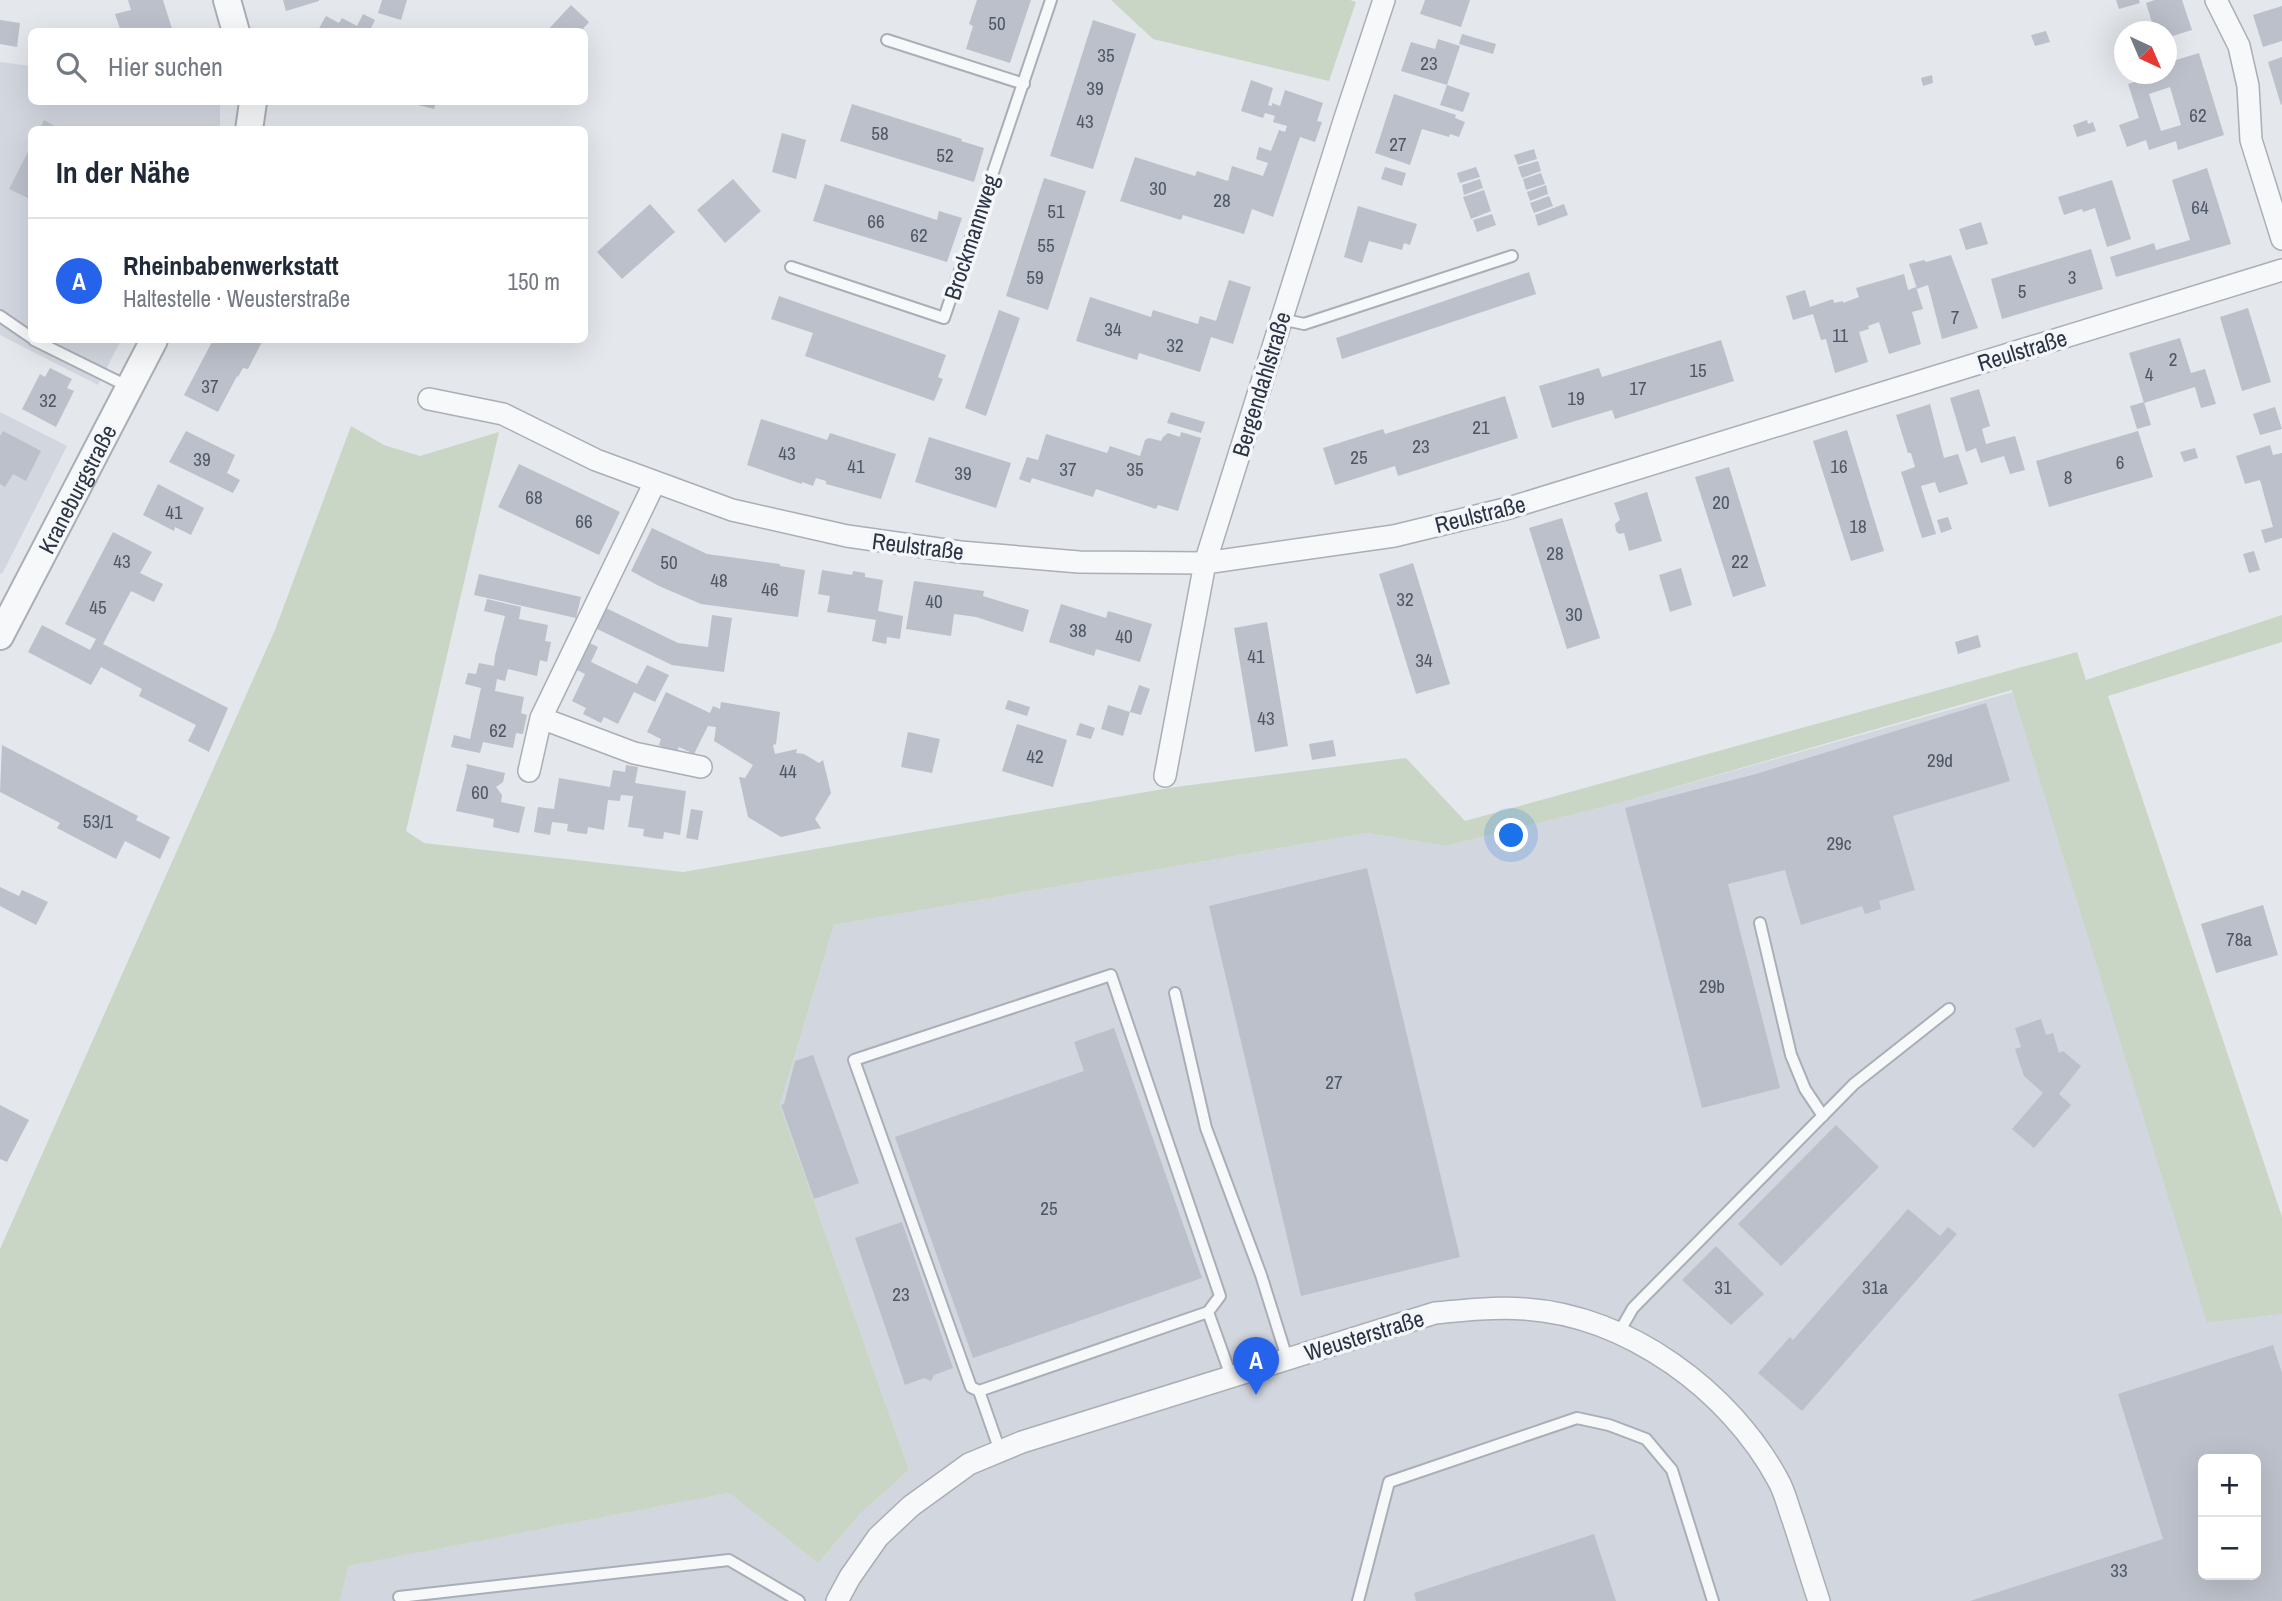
<!DOCTYPE html>
<html lang="de">
<head>
<meta charset="utf-8">
<style>
  :root { --surface:#fff; --page:#f2f2f3; --text:#1f2937; --muted:#747a83; --line:#e0e1e3; --accent:#2563eb }
  body { margin:0; font-family:"Archivo Narrow",sans-serif; background:var(--page); color:var(--text) }
  .controls { position:absolute; right:21px; bottom:21px; display:grid; overflow:hidden; border-radius:10px; box-shadow:0 7px 28px #0002 }
  .controls button { width:63px; height:63px; display:grid; place-items:center; padding:0; border:0; border-bottom:2px solid var(--line); background:var(--surface); color:var(--text); font:35px sans-serif }
  .compass { position:absolute; left:2114px; top:21px; width:63px; height:63px; border-radius:50%; background:var(--surface); box-shadow:0 7px 28px #0002; rotate:136deg }
  .you { position:absolute; left:1512px; top:836px; width:24px; height:24px; margin:-18px; border:5px solid #fff; border-radius:50%; background:#1a73e8; box-shadow:0 0 0 10px #1a73e833 }
  .badge { display:grid; place-items:center; width:46px; height:46px; border-radius:50%; background:var(--accent); color:#fff; font-size:23px; font-weight:700 }
  .pin { position:absolute; translate:-50% -58px; filter:drop-shadow(0 2px 4px #0008) }
  .pin::after { content:''; position:absolute; top:37px; width:24px; height:21px; background:inherit; clip-path:polygon(0 0,100% 0,50% 100%) }
  .list { margin:0; padding:0; list-style:none }
  h2 { display:flex; justify-content:space-between; align-items:center; height:91px; margin:0; padding:0 28px; font-size:30px }
  h2 small { font-size:23px; font-weight:400; color:var(--muted) }
  .list li { display:grid; grid-template-columns:46px 1fr auto; gap:21px; align-items:center; box-sizing:border-box; height:126px; padding:0 28px; border-top:2px solid var(--line) }
  .list b { display:block; font-size:26px; white-space:nowrap }
  .list p { margin:0; font-size:23px; white-space:nowrap; color:var(--muted) }
  .list em { font-size:23px; font-style:normal; color:var(--muted) }
  .icon { flex:none; width:38px; height:38px; fill:none; stroke:currentColor; stroke-width:2; stroke-linecap:round; stroke-linejoin:round }
  .map { position:relative; flex:none; width:2282px; height:1601px; overflow:hidden }
  .search { position:absolute; background:var(--surface); box-shadow:0 7px 28px #0002; left:28px; top:28px; width:560px; height:77px; display:flex; align-items:center; gap:18px; box-sizing:border-box; padding:0 24px; border-radius:10px; color:var(--muted); font-size:26px }
  .panel { position:absolute; background:var(--surface); box-shadow:0 7px 28px #0002; left:28px; top:126px; width:560px; height:217px; border-radius:10px }
  .map>svg:first-child { display:block }
  .built { fill:#d2d6de; fill-rule:evenodd }
  .green { fill:#c9d6c5 }
  .building { fill:#bbc0ca; fill-rule:evenodd }
  .lines { fill:none; stroke-linecap:round; stroke-linejoin:round }
  .service-casing { stroke:#a9aeb7; stroke-width:14 }
  .minor-casing { stroke:#a9aeb7; stroke-width:24 }
  .tertiary-casing { stroke:#a9aeb7; stroke-width:30 }
  .service { stroke:#f7f8fa; stroke-width:10 }
  .minor { stroke:#f7f8fa; stroke-width:21 }
  .tertiary { stroke:#f7f8fa; stroke-width:26 }
  .labels { text-anchor:middle; dominant-baseline:central; stroke-width:7; stroke-linejoin:round; paint-order:stroke }
  .number-label { font-size:19px; fill:#4f5766 }
  .street-label { font-size:23px; fill:#2b3445; stroke:#f4f6f9 }
</style>
</head>
<body>
<div class="map">
<svg width="2282" height="1601" viewBox="0 0 2282 1601">
  <rect width="100%" height="100%" fill="#e4e7ec"/>
  <path class="built" d="M0,62l31,4 1,36h188v27l-188,1v210h89l-23,45 -98,-50z
    M0,412l67,34 -65,128 -2,-1z
    M2013,692l195,631 74,-9v287h-1942l7,-35 382,-73 89,70 43,-50 48,-43 -129,-365 54,-180 533,-92 79,13 177,-44zM2203,1459h53v116h-53z"/>
  <path class="green" d="M1111,0h239l6,2 -27,79 -176,-42z
    M351,426l33,19 36,11 79,-24 -93,399 18,12 259,29 492,-85 231,-29 59,63 612,-169 9,28 196,-65v27l-174,54 174,521v97l-75,9 -195,-633 -389,112 -177,44 -79,-13 -533,92 -54,180 129,365 -48,43 -43,50 -89,-70 -381,73 -8,35h-340v-352l275,-619z"/>
  <path class="building" d="M128,0h35l10,32h-52l-6,-18 16,-4z
    M283,0h36v1l-33,10z
    M382,0h25l-6,20 -23,-7z
    M977,0h54l-21,63 -44,-14 7,-23 -4,-2z
    M1425,0h45l-9,27 -41,-13z
    M2116,0h23l1,3 -21,6z
    M2155,0h27l10,30 -26,8v-6h-11l-9,-29z
    M571,5l18,17 -9,10h-34z
    M2282,6v35l-19,6 -10,-32z
    M363,14l12,6 -6,12h-52l9,-16 13,7 3,-5 15,8z
    M0,20l20,3 -3,24 -17,-3z
    M1093,20l43,14 -43,135 -43,-13z
    M2046,31l4,11 -15,4 -4,-11z
    M1462,34l34,10 -3,10 -34,-10z
    M1438,39l22,7 -13,39 -46,-14 10,-29 24,7z
    M2199,53l25,82 -46,15 -2,-9 -27,9 -3,-10 -19,7 -8,-22 20,-7 -11,-34 31,-10h7v-11zM2170,87l11,38 -20,6 -12,-37z
    M2282,57v47l-1,1 -13,-43z
    M1932,75l1,8 -10,3 -2,-8z
    M1251,80l22,8 -5,17 4,1v-3l8,3 5,-16 38,13 -6,18 5,1 -7,20 -15,-5 -27,80 -21,-8 -8,25 -61,-19 -2,5 -61,-19 15,-44 60,19 2,-5 31,10 4,-15 31,10 5,-13 -12,-4 3,-12 12,4 8,-21 6,2 2,-6 -14,-4 2,-6 -10,-3 -2,5 -22,-7z
    M1447,85l23,8 -7,19 -23,-7z
    M1394,94l62,21 -1,3 10,4 -6,15 -9,-3 -1,3 -27,-8 -12,36 -35,-12z
    M406,102h30l-2,7z
    M852,104l110,35 -1,2 23,7 -10,34 -134,-41z
    M44,120l18,10h-23z
    M2087,120l1,4 5,-2 3,9 -19,6 -4,-12z
    M782,133l24,7 -10,39 -24,-7z
    M32,144v56l-23,-11z
    M1534,149l3,10 -19,6 -4,-10z
    M1538,161l3,10 -19,7 -4,-11z
    M1385,167l21,6 -4,13 -21,-7z
    M1476,167l4,10 -20,6 -3,-10z
    M2207,168l24,76 -115,33 -6,-20 44,-14 2,7 34,-10 -18,-60z
    M1541,173l4,11 -19,6 -3,-11z
    M1044,178l42,13 -38,119 -42,-14z
    M733,179l28,32 -36,32 -28,-33z
    M1480,179l3,9 -19,7 -2,-10z
    M2112,180l19,59 -24,8 -12,-39 -12,4 -1,-3 -18,6 -6,-18z
    M825,184l112,36 2,-9 23,7 -15,44 -134,-41z
    M1546,185l2,9 -18,7 -3,-9z
    M1484,190l7,21 -20,8 -8,-22z
    M1549,196l4,10 -19,7 -4,-10z
    M650,204l25,28 -53,47 -25,-27z
    M1564,204l4,11 -30,11 -3,-11z
    M1358,206l59,18 -7,21 -6,-2 -2,7 -33,-9 -7,22 -18,-6z
    M1492,214l4,11 -19,7 -4,-12z
    M1981,222l7,22 -22,6 -7,-21z
    M2091,249l12,40 -101,30 -11,-40z
    M1951,255l27,73 -36,11 -14,-54 -11,4 -8,-25 15,-4 2,2z
    M1529,272l7,22 -194,65 -6,-21z
    M1904,274l4,16 8,-3 7,22 -11,3 9,32 -32,10 -10,-32 -11,4 1,3 -10,3 9,30 -33,11 -9,-34 -5,1 -8,-26 -20,6 -7,-24 19,-6 5,17 23,-8 1,4 9,-2v2l16,-6 -3,-9z
    M1229,280l22,7 -18,57 -22,-7 -11,35 -61,-19 -2,7 -61,-19 14,-44 61,20 2,-7 45,14 2,-8 16,5z
    M779,296l167,59 -8,22 5,2 -9,22 -129,-45 8,-23 -42,-14z
    M2248,308l23,74 -29,9 -22,-74z
    M999,310l21,8 -34,98 -21,-8z
    M2180,338l11,35 14,-4 11,35 -15,4 -6,-21 -51,16 -15,-50z
    M213,340h50l-15,29 -5,-1 -5,9 -1,-1 -19,36 -34,-17z
    M1721,340l13,41 -119,38 -3,-9 -60,18 -13,-42 60,-18 3,9z
    M50,368l22,11 -5,9 7,3 -18,36 -34,-18 18,-35 5,3z
    M1979,389l11,37 -8,3 4,15 29,-8 10,34 -15,4 -6,-18 -23,7 -5,-15 -10,4 -16,-54z
    M1505,396l13,42 -120,38 -3,-10 -60,19 -12,-37 60,-19 2,5z
    M2144,402l7,23 -14,4 -7,-23z
    M1930,404l14,54 14,-4 10,30 -29,9 -4,-11 -14,4 15,48 -14,4 -21,-66 14,-5 -4,-14h-3l-12,-38z
    M2275,407l7,22 -22,6 -7,-21z
    M1171,412l34,10 -4,11 -34,-10z
    M761,419l66,21 3,-7 66,21 -15,45 -55,-15v-3l-10,-3 -3,8 -11,-4v2l-55,-19z
    M1847,430l37,121 -33,10 -38,-120z
    M3,431l38,20 -15,30 -13,-7 -8,13 -5,-3v-48z
    M186,431l49,24 -8,18 13,7 -7,13 -64,-31z
    M2138,431l15,46 -104,30 -13,-46z
    M1181,432l20,6 -23,73 -20,-6 -2,4 -60,-20 -3,8 -61,-19 -2,5 -11,-4 8,-22 11,3 8,-26 61,19 3,-7 30,10 5,-16 4,-2 12,3 2,-4 5,-4 12,4z
    M929,437l82,26 -15,45 -81,-26z
    M2270,445l3,10 9,-2v85l-17,5 -4,-13 12,-3 -13,-47 -15,4 -9,-28z
    M2195,448l3,10 -14,4 -4,-10z
    M519,464l101,48 -21,43 -101,-48z
    M1729,467l37,119 -33,11 -38,-120z
    M158,484l46,24 -13,27 -16,-8 -1,4 -31,-16z
    M1647,492l15,49 -33,10 -5,-18 -5,1 -3,-3 -1,-7 5,-4 -6,-17z
    M1948,517l4,12 -11,4 -4,-13z
    M1562,518l38,120 -33,11 -38,-121z
    M652,528l55,26 73,10v2l25,4 -7,47 -97,-13 -42,-18 -28,-15z
    M113,532l39,20 -12,21 23,11 -9,18 -23,-11 -28,53 125,64 -19,44 -21,-11 8,-16 -57,-29 3,-7 -41,-22 -10,18 -63,-33 14,-27 48,25 6,-11 -31,-15z
    M2254,551l6,19 -11,3 -6,-19z
    M1413,563l37,121 -34,10 -37,-120z
    M1681,568l11,37 -22,7 -11,-37z
    M822,570l30,5 1,-4 12,2v4l18,3 -5,31 25,5 -3,23 -13,-2 -1,7 -14,-3 4,-21 -49,-8 3,-16 -12,-2z
    M479,574l102,23 -5,21 -102,-23z
    M914,581l70,10 -1,5 46,14 -6,22 -47,-15 -22,-3 -3,22 -45,-7z
    M487,599l34,8 -2,12 29,6 -3,16 6,1 -4,20 -7,-2 -3,16 -29,-7 -3,12 -8,-2 -2,12 29,6 -3,16 6,2 -2,9 -2,10 -7,-1 -3,15 -30,-6 -3,11 -29,-6 3,-12 16,4 11,-51 -16,-4 3,-11 8,1 3,-11 15,3 1,-10 10,-40 -21,-5z
    M1061,604l45,14 2,-7 44,13 -12,38 -44,-13 -2,7 -45,-14z
    M604,607l74,36 30,4 4,-32 20,3 -8,54 -52,-7 -77,-37z
    M1267,622l21,124 -33,6 -21,-124z
    M1978,635l3,12 -23,7 -3,-12z
    M588,642l10,5 -7,15 46,22 10,-19 22,10 -14,27 -21,-10 -16,32 -14,-7 -3,6 -18,-9 3,-6 -14,-7 13,-27 -10,-5z
    M1139,685l11,4 -9,26 -11,-3z
    M666,692l44,21 3,-7 7,3 1,-7 59,10 -4,32 -3,1 2,9 22,-5 -1,4 8,1 15,9 4,-3 8,33 -16,26 6,9 -40,9 -33,-20 -9,-40 6,1 8,-13 -39,-24 2,-14 -8,-1 -14,28 -15,-7 -3,7 -17,-9 2,-6 -14,-7z
    M1008,700l22,7 -3,9 -22,-7z
    M1986,703l24,78 -117,35 22,74 -36,11 2,8 -16,5 -3,-8 -61,19 -16,-55 -57,14 52,204 -78,20 -77,-300 131,-34z
    M1108,705l22,7 -7,24 -22,-7z
    M1080,723l15,5 -4,11 -15,-4z
    M1017,724l50,16 -14,47 -51,-16z
    M908,732l32,7 -8,34 -31,-6z
    M1333,740l3,16 -24,4 -3,-16z
    M2,745l136,71 -2,4 34,17 -10,22 -35,-18 -9,18 -59,-31 3,-5 -60,-31z
    M466,764l39,9 -2,9 -7,5 6,8 -1,7 24,5 -6,26 -26,-6 1,-8 -38,-8 11,-44z
    M626,765l12,2 -3,16 51,8 -6,44 -16,-3 -1,7 -10,-1 -10,-2 1,-7 -16,-2 5,-31 -12,-1 -1,6 -12,-1 -4,30 -16,-3 -1,7 -10,-1 -10,-2 1,-7 -16,-2 -2,13 -16,-3 4,-25 16,2 5,-31 51,9 3,-17 12,2z
    M691,809l12,2 -5,29 -12,-2z
    M1367,868l93,389 -159,39 -92,-390z
    M0,887l19,9 3,-6 26,12 -12,23 -36,-19z
    M2263,905l15,50 -62,18 -15,-49z
    M2041,1019l5,16 7,-2 6,20 4,-2 18,15 -22,28 12,11 -37,43 -22,-19 31,-36 -19,-17 -9,-27 6,-2 -6,-19z
    M1114,1028l88,250 -229,80 -78,-221 189,-66 -10,-29z
    M813,1055l46,128 -45,16 -33,-94 3,-1 11,-43z
    M0,1105l29,15 -22,42 -7,-3z
    M1836,1125l43,42 -98,99 -43,-42z
    M1908,1209l32,27 8,-9 9,7 -155,177 -44,-38 32,-36 3,3z
    M902,1222l51,146 -19,7 -3,6 -7,-3 -19,7 -50,-147z
    M1716,1246l48,48 -33,31 -49,-45z
    M2273,1345l9,28v228h-312l193,-62 -45,-145zM2203,1459h53v116h-53z
    M1594,1534l22,67h-200l-2,-8z"/>
  <g class="lines">
    <defs>
      <path id="service" d="M887,40l137,44
        M791,267l153,51 107,-318
        M0,316l32,22
        M1281,319l23,5 208,-68
        M34,340l95,47
        M1760,923l31,132 14,34 18,27
        M1175,993l31,135 55,147 26,83
        M1618,1334l15,-26 221,-224 95,-75
        M979,1391l-8,-4 -117,-327 257,-85 109,321 -12,16
        M1000,1451l-21,-60 229,-79 23,64
        M399,1597l330,-37 70,41
        M1358,1601l31,-119 188,-64 32,7 37,14 26,31 41,131"/>
      <path id="minor" d="M2216,0l23,46 9,40 3,54 31,99
        M429,399l74,15 93,46 136,50 115,26 113,16 119,10 126,1 189,-27 115,-28 773,-238
        M541,718l93,35 67,14
        M529,771l12,-53 114,-236
        M1165,776l40,-213 139,-442 40,-121
        M837,1601l13,-24 28,-40 33,-31 58,-42 53,-22 413,-129c30,-3 60,-6 90,-4 104,7 205,82 253,171 7,12 10,27 15,40 9,27 17,54 26,81"/>
      <g id="tertiary">
        <path d="M227,0l9,32"/>
        <path d="M249,130l4,-28"/>
        <path id="s1" d="M0,636l154,-296"/>
      </g>
    </defs>
    <use href="#service" class="service-casing"/>
    <use href="#minor" class="minor-casing"/>
    <use href="#tertiary" class="tertiary-casing"/>
    <use href="#service" class="service"/>
    <use href="#minor" class="minor"/>
    <use href="#tertiary" class="tertiary"/>
  </g>
  <g class="labels">
    <g class="number-label">
      <text x="997" y="23">50</text>
      <text x="1106" y="55">35</text>
      <text x="1429" y="63">23</text>
      <text x="1095" y="88">39</text>
      <text x="2198" y="115">62</text>
      <text x="1085" y="121">43</text>
      <text x="880" y="133">58</text>
      <text x="1398" y="144">27</text>
      <text x="945" y="155">52</text>
      <text x="1158" y="188">30</text>
      <text x="1222" y="200">28</text>
      <text x="2200" y="207">64</text>
      <text x="1056" y="211">51</text>
      <text x="876" y="221">66</text>
      <text x="919" y="235">62</text>
      <text x="1046" y="245">55</text>
      <text x="1035" y="277">59</text>
      <text x="2072" y="277">3</text>
      <text x="2022" y="291">5</text>
      <text x="1955" y="317">7</text>
      <text x="1113" y="329">34</text>
      <text x="1840" y="335">11</text>
      <text x="1175" y="345">32</text>
      <text x="2173" y="359">2</text>
      <text x="1698" y="370">15</text>
      <text x="2149" y="374">4</text>
      <text x="210" y="386">37</text>
      <text x="1638" y="388">17</text>
      <text x="1576" y="398">19</text>
      <text x="48" y="400">32</text>
      <text x="1481" y="427">21</text>
      <text x="1421" y="446">23</text>
      <text x="787" y="453">43</text>
      <text x="1359" y="457">25</text>
      <text x="202" y="459">39</text>
      <text x="2120" y="462">6</text>
      <text x="856" y="466">41</text>
      <text x="1839" y="466">16</text>
      <text x="1068" y="469">37</text>
      <text x="1135" y="469">35</text>
      <text x="963" y="473">39</text>
      <text x="2068" y="477">8</text>
      <text x="534" y="497">68</text>
      <text x="1721" y="502">20</text>
      <text x="174" y="512">41</text>
      <text x="584" y="521">66</text>
      <text x="1858" y="526">18</text>
      <text x="1555" y="553">28</text>
      <text x="122" y="561">43</text>
      <text x="1740" y="561">22</text>
      <text x="669" y="562">50</text>
      <text x="719" y="580">48</text>
      <text x="770" y="589">46</text>
      <text x="1405" y="599">32</text>
      <text x="934" y="601">40</text>
      <text x="98" y="607">45</text>
      <text x="1574" y="614">30</text>
      <text x="1078" y="630">38</text>
      <text x="1124" y="636">40</text>
      <text x="1256" y="656">41</text>
      <text x="1424" y="660">34</text>
      <text x="1266" y="718">43</text>
      <text x="498" y="730">62</text>
      <text x="1035" y="756">42</text>
      <text x="1940" y="760">29d</text>
      <text x="788" y="771">44</text>
      <text x="480" y="792">60</text>
      <text x="98" y="821">53/1</text>
      <text x="1839" y="843">29c</text>
      <text x="2239" y="939">78a</text>
      <text x="1712" y="986">29b</text>
      <text x="1334" y="1082">27</text>
      <text x="1049" y="1208">25</text>
      <text x="1723" y="1287">31</text>
      <text x="1875" y="1287">31a</text>
      <text x="901" y="1294">23</text>
      <text x="2119" y="1570">33</text>
    </g>
    <g class="street-label">
      <text transform="translate(971 237) rotate(-72)">Brockmannweg</text>
      <text transform="translate(2022 350) rotate(-17)">Reulstraße</text>
      <text transform="translate(1261 384) rotate(-73)">Bergendahlstraße</text>
      <text stroke="none"><textPath href="#s1" startOffset="166">Kraneburgstraße</textPath></text>
      <text transform="translate(1480 514) rotate(-14)">Reulstraße</text>
      <text transform="translate(918 546) rotate(7)">Reulstraße</text>
      <text transform="translate(1364 1335) rotate(-17)">Weusterstraße</text>
    </g>
  </g>
</svg>
<div class="controls">
<button>+</button>
<button>−</button>
</div>
<svg class="compass" viewBox="-18 -18 36 36"><path d="M0-13l5 13h-10z" fill="#e53935"/><path d="M0 13l5-13h-10z" fill="#747a83"/></svg>
<div class="you"></div>
<div class="pin badge" style="left:1256px;top:1395px">A</div>
<div class="search"><svg class="icon" aria-label="search" viewBox="0 0 24 24"><circle cx="10" cy="10" r="6"/><path d="M15 15l6 6"/></svg>Hier suchen</div>
<section class="panel">
<h2>In der Nähe<small></small></h2>
<ul class="list">
<li><span class="badge">A</span><div><b>Rheinbabenwerkstatt</b><p>Haltestelle · Weusterstraße</p></div><em>150 m</em></li>
</ul>
</section>
</div>
</body>
</html>
